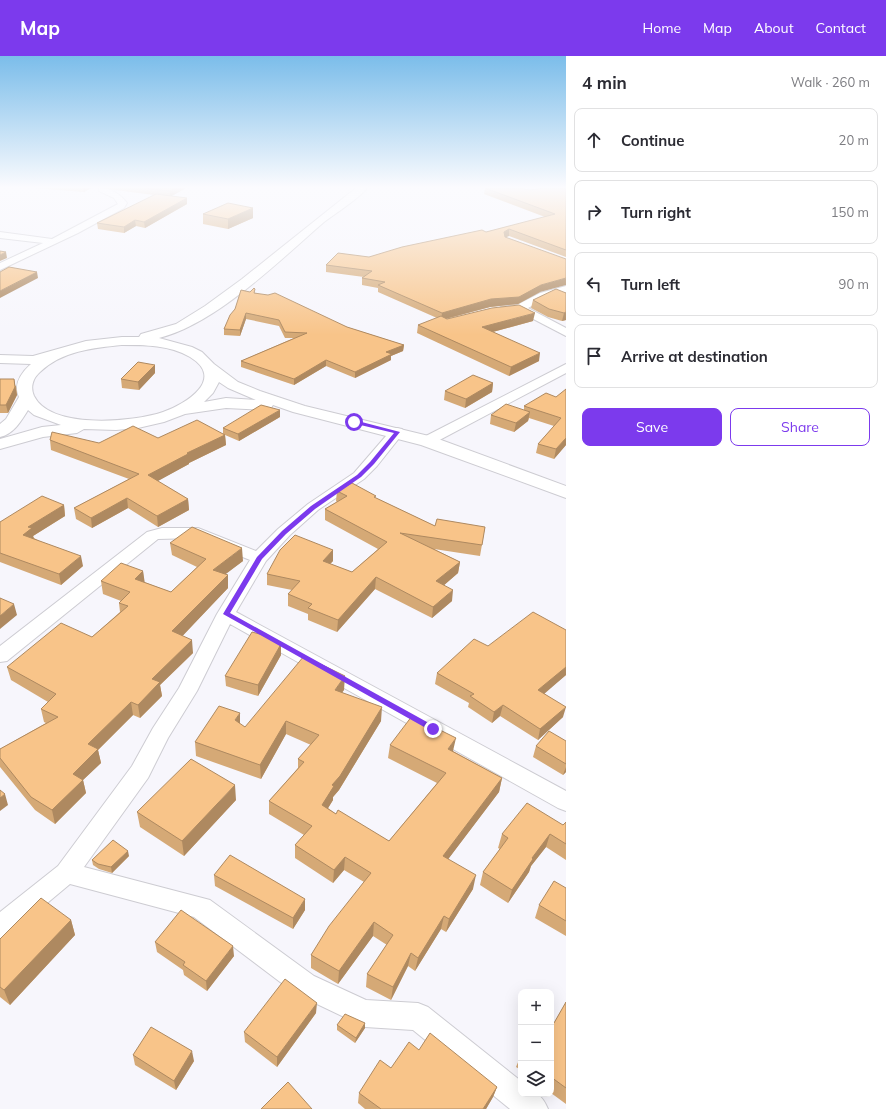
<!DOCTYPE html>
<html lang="en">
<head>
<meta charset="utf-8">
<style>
  :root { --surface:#fff; --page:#f2f2f3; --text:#2b2b33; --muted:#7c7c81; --line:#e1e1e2; --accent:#7c3aed }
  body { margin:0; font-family:Mulish,sans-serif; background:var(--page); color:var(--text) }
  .controls { position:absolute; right:12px; bottom:12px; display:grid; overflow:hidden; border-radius:8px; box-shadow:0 4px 16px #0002 }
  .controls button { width:36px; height:36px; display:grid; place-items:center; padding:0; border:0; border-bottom:1px solid var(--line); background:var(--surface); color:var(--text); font:20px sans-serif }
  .stop { position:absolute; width:12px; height:12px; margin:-9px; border:3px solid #7c3aed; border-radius:50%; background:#fff }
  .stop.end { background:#7c3aed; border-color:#fff; box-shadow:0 1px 4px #0008 }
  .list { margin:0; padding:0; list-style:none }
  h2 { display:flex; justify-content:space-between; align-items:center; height:52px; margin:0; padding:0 16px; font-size:17px }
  h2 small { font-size:13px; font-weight:400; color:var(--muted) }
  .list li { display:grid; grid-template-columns:26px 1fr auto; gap:12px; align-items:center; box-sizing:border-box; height:64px; margin:0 8px 8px; padding:0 8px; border:1px solid var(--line); border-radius:8px }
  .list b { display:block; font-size:15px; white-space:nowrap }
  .list em { font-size:13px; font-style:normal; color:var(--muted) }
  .actions { display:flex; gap:8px; padding:12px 16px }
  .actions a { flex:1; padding:9px 0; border:1px solid var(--accent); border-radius:8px; text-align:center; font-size:14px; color:var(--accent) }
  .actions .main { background:var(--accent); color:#fff }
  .icon { flex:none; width:22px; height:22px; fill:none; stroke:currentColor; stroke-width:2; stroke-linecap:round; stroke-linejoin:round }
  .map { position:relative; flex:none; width:566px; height:1053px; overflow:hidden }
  header { display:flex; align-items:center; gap:24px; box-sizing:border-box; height:56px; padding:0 20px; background:var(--accent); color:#fff }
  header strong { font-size:19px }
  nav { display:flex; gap:22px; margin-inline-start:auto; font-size:14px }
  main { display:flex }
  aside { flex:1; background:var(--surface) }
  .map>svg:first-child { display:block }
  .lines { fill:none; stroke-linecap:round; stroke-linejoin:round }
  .minor-casing { stroke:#cdccd2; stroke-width:2 }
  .major-casing { stroke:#cdccd2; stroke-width:2 }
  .minor { fill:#fff; fill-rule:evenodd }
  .major { fill:#fff; fill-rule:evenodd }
  .wall { fill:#d5a976 }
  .shaded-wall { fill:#ae8960 }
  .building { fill:#f8c489; stroke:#ae8960 }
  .route { fill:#7c3aed }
</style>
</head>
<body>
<header>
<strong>Map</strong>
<nav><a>Home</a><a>Map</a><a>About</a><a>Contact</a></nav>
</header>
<main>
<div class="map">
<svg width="566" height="1053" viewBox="0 0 566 1053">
  <rect width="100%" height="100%" fill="#f7f6fc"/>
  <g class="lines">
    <defs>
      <path id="minor" d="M99,132c12,0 21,6 28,15l-3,5 -46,25 -78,37v-7l43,-20 -43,-5v-6l52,7 66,-35 -4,-6 -15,-7z
        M566,230v6l-18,5 -20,11 38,20v8l-48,-25 -17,2 -5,-3 5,-3 16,-2 23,-12z
        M566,308v9l-134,71h-10l-2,-3 2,-3z
        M397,372l5,1 2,3 -27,34 -13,13 -46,31 -28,25 -24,26 -30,51 330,179v20l-8,-3 -328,-184 -33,67 -29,47 -20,40 -64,89 126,33 104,76 52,24 52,3 10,4 93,74v13c17,0 20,-1 27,15h-38l-97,-79 -48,-3 -69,-33 -102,-77 -124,-33 -61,51 -9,4v-27l58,-46 74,-100 21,-38 26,-40 38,-74 33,-54 -54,-22 -38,1 -151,122 -7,1v-16l147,-114 15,-4h36l58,23 22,-22 30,-25 46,-31 38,-44z"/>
      <path id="major" d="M356,132h11c-9,11 -31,25 -43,34 -44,38 -108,102 -165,116l33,9 10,5 12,12 24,18 22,9 45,15 128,31 133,49v12l-145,-53 -128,-33 -20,-7 -2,3 -6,2 -39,-2 -41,6 -21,8 -26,6 -22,2 -32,-1 -7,4 -34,4 -43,12v-10l42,-12 19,-2 -27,-10 -6,-5c-7,11 -14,24 -28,27v-13l6,-5 13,-22c-6,-13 2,-24 12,-33l-31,-1v-8l33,1 53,-15 36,-4h17l2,-3 35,-10 29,-18 37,-27zM122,289c23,0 48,0 68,12 36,22 -4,47 -27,55 -29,10 -112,18 -129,-16 -4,-9 -1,-18 6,-24 22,-21 53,-24 82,-27zM219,326l9,6 28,12 -30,-2 -22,4 9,-9z"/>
    </defs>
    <use href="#minor" class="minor-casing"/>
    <use href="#major" class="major-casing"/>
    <use href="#minor" class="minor"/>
    <use href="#major" class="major"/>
  </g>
  <path class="wall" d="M35,132h56l-7,4z
    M100,132h86l-15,8 16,8 -42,24 -9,-2 -12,7 -26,-4 -1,-6 57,-28z
    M485,132l45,2 36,-2v69l-57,-21 -4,1 35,55 -22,12 -28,3 -44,12h1l86,2 -40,11 46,29 -30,15 -92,-43 1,-8 19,-7 -59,-26v-4l-16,-3v-7l2,-1 -38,-5v-7l43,-8 117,-25 59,-15 -61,-23z
    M203,158l50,4 -25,11 -25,-5z
    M250,236l6,1 91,34 57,18 -1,6 -12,5v4l-36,18 -29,-12 -32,19 -53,-18v-6l53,-23h-9l-6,-12 -33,-7 -6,17 -16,-1v-6z
    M566,237v27l-4,1 -14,-4 -17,-9 2,-8z
    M155,317l-16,17 -17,-2 -1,-9z
    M0,323l16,7 1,9 -9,18h-8z
    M493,327l-1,9 -27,16 -21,-8 1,-9z
    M556,341l10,48 -12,14 -18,-6 2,-9 16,-18 -25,-8 -1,3 -14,11 -24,-8 1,-9 33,-5v-4z
    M280,361l-41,24 -14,-6 1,10 -37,18v1l-32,17 31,18 1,11 -31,17 -30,-19 -36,20 -16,-9 -2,-11 55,-29 -78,-29 -1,-10 49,3 59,-5 65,-4v-6z
    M337,435l39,7 59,28 50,1 -5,29 -46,-7 26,13 -2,11 -14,12 8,16 -20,17 -57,-29 -38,43 -29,-12v-6l-20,-8v-12l4,-4 -25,-5v-11l66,-24v11l-3,3 22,8 26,-23 -53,-29v-11l12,-7 -1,-1z
    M64,449l1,11 -32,20 1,2 49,28 -22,19 -61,-23v-40z
    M170,487l73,18 -18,13 3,1v13l-46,48 11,17 -33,32 2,11 -22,22 -7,-3 -35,35 3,13 -18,17 3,13 -31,31 -20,-14 -35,-43v-18l46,-26 -2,-1 -3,-13 7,-7 -37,-22 -4,-13 85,-30 28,-25 -1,-9 2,-2 -18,-7 -2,-13 42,-10 1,11 27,10 26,-25 -25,-12z
    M566,574v45l-22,18 19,24 -25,23 -38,-24 -8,7 -24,-16 1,-4 -34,-19 2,-11 51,-27z
    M281,588v11l-23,41 -32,-10 -1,-10z
    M344,634l-2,2 39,29 -42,69 -6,7v3l-5,8 8,6 53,27 48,-58 -49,-25 2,-13 63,6 49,27 -3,14 -51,67 25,30 -27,43 -5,-3 -26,42 -7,-5 -17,34 -25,-13 1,-13 20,-29 -14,-9 -35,48 -27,-16v-13l53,-73 -20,-12 -11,13 -38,-25v-13l9,-10 -35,-21v-13l29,-33v-9l13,-14 -25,-11 -25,45 -65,-23 -1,-14 45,-18 5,3z
    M566,685v31l-3,3 -30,-18 3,-11z
    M236,744l-52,56 -44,-29 -3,-15z
    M566,766v38l-20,-13 -15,19 -2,6 -21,31 -28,-18 3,-13 17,-23 -2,-1 4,-14 61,-9z
    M129,800l-17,17 -13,-4 -6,-4 -1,-5z
    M214,819l91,35 -12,19 -78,-43z
    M566,832v48l-31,-18 4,-13z
    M71,864l4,15 -65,70 -10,-8v-58z
    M155,886l79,14 -27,35 -23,-16 -1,-5 -26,-18z
    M566,946v102l-15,-11v-72l3,2z
    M316,957l-39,54 -32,-25 -1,-10z
    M337,969l28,3 -10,15 -18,-13z
    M419,994l78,37 -4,10 -7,12h-121l-7,-6 1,-10 32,-25z
    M133,999l61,6 -18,29 -41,-25z
    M521,999v15l-5,-3z"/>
  <path class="shaded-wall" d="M83,132h8l-7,4z
    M175,132h11l-16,9v-6z
    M187,142v6l-42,24 -1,-6z
    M253,152v10l-25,11v-10z
    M135,164l1,6 -12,7v-6z
    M509,173v7l-5,2v-6z
    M6,196l1,6 -7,3v-6z
    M37,216l1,6 -38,20v-7z
    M566,222v7l-26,7 -22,12 -28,3 -49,13 1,-7 99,-28z
    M566,256v8l-4,1 2,-8z
    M246,257v6l-6,17v-6z
    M535,257l-2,8 -52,14 1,-8z
    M404,289l-1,6 -12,5v4l-36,18v-6l31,-20z
    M540,297l-1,8 -30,15 2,-9z
    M326,304v6l-32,19v-6z
    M155,309v8l-16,17 -1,-8z
    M14,323l3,16 -9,18 -2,-8z
    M493,327l-1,9 -27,16 1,-9z
    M280,354v7l-41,24 -1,-7z
    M530,356l-2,9 -14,11 2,-9z
    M225,379l1,10 -37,18v1l-40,22 -1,-11 39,-22z
    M566,382v7l-12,14 2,-10z
    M127,442l1,10 -36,20 -1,-10z
    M188,443l1,11 -31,17 -1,-11z
    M64,449l1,11 -32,20 1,3 -11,-4 5,-8z
    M242,492l1,13 -29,22 -1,-13z
    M333,494v11l-11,11 1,-11z
    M81,500l2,10 -22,19 -2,-11z
    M460,506l-2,11 -23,20 1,-12z
    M143,515l2,13 -10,-5z
    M228,519v13l-54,57 -2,-14z
    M376,521l-1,12 -38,43 1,-12z
    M453,534l-1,11 -20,17 1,-11z
    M14,548l3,11 -17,14v-13z
    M192,584l1,13 -33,32 2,11 -22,22 -2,-13 14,-26z
    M281,588v11l-23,41v-11z
    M566,611v8l-30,26 2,-11z
    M345,620l-1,14 -10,13 1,-13z
    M131,646l2,13 -35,35 3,13 -18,17 3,13 -31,31 -3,-14 21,-36 15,-30z
    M503,649l-3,11 -8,7 2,-11z
    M382,651l-1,14 -42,69 -6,7v3l-11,18v-13l10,-20z
    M566,651l-3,10 -25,23 2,-11z
    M240,657v13l-5,-6z
    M286,665v13l-25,45 -1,-14z
    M456,682l-3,13 -7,11 2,-13z
    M566,711v5l-3,3z
    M502,722l-3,14 -59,78 3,-14z
    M235,729l1,15 -52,56 -2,-15z
    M5,738l3,11 -8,6v-13z
    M550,778l-4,13 -15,19 -2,6 -21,31 4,-13 20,-32z
    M128,795l1,5 -17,17 -1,-6z
    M345,801l-1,13 -11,13 1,-13z
    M476,819l-3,14 -27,43 3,-13z
    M305,843v11l-12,19v-11z
    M444,860l-3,13 -26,42 3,-13z
    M71,864l4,15 -65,70 -6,-15z
    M374,866l-1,14 -35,48 1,-13z
    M233,890l1,10 -27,35 -1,-10z
    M411,897l-3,13 -17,34 2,-13z
    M317,947l-1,10 -39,54v-10z
    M365,967v5l-10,15 1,-5z
    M192,995l2,10 -18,29 -2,-9z
    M497,1031l-4,10 -7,12h-3z"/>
  <path class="building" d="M144,132h31l-5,3z
    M485,132h34l11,2 14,-2h22v62l-57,-21 -5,3 1,5 61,22v19l-25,7 -22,12 -28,2 -49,14 -64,-28 7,-3 -23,-4 10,-7 -46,-6 12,-12 31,4 33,-10 80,-17 4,2 69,-18z
    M156,138l31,4 -43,24 -9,-2 -11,7 -27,-4z
    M228,147l25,5 -25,11 -25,-5z
    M0,195l6,1 -6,3z
    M9,211l28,5 -37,19v-19z
    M254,232l1,1 -1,4 14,2 7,-2 72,34 57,18 -18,7 6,2 -37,18 -29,-12 -32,19 -53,-18 66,-28 -22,-1 -6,-12 -33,-7 -6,17 -16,-1 6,-14 5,-6 6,-19 9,2z
    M556,233l10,4v19l-2,1 -15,-4 -16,-9z
    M519,249l16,8 -53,14 58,26 -29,14 -93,-42 23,-9 6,3 45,-11z
    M138,306l17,3 -17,17 -17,-3z
    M473,319l20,8 -27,16 -21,-8z
    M0,323h14l1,8 -9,18h-6z
    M566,333v49l-10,11 -18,-5 23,-26 -37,-12 22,-13 10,4z
    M506,348l24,8 -14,11 -25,-8z
    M261,349l19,5 -42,24 -15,-6z
    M197,364l28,15 -38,18 1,1 -40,21 40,24 -31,17 -30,-18 -36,20 -17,-10 65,-34 -89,-34 2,-8 47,11 34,-17 25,12z
    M352,427l24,13 -2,1 61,29 2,-7 48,8 -3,18 -82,-12 60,29 -24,19 17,9 -20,17 -57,-30 -38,43 -30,-12 4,-4 -24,-10 12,-13 -33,-7 13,-24 15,-15 38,15 -10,11 29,11 35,-30 -62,-33 22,-13 -10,-5z
    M42,440l22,9 -36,22 4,1 -9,7 58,21 -22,18 -59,-21v-31z
    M192,471l50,21 -29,22 15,5 -56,56 20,9 -40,39 8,3 -22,23 -7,-3 -43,42 10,5 -25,25 10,6 -31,30 -21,-13 -31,-39v-9l58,-32 -17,-8 15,-15 -49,-27 54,-44 31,14 36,-31 -9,-3 11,-11 -29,-11 20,-18 22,8 -8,8 36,13 35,-33 -36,-16z
    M0,542l14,6 -14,12z
    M533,556l33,18v37l-28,23 28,17 -26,22 -37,-24 -9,7 -24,-16 4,-2 -37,-21 37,-34 14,7z
    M252,576l15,4 14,8 -23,41 -33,-9z
    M304,600l41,20 -10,14 47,17 -42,69 -8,9 2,1 -12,19 14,9 2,-4 51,31 57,-68 -56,-28 22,-29 44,22 -8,11 54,29 -59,78 33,19 -27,44 -5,-3 -26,42 -7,-5 -18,34 -26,-13 26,-39 -19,-13 -35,49 -28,-16 18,-29 42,-53 -26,-16 -11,13 -39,-25 17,-19 -43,-25 35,-39 -6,-3 21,-24 -33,-14 -26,44 -65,-23 24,-36 21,7 -5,7 10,7z
    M549,675l17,10v23l-30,-18z
    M191,703l44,26 -53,56 -45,-29z
    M0,734l5,4 -5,4z
    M527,747l36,22 3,-3v22l-16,-10 -18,24 1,1 -21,31 -29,-18 25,-34 -6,-4z
    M113,784l15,11 -17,16 -13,-3 -6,-4z
    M230,799l75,44 -12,19 -79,-43z
    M554,825l12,7v33l-27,-16z
    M41,842l30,22 -67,70 -4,-3v-48z
    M181,854l52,36 -27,35 -23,-16 2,-3 -30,-20z
    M285,923l32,24 -40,54 -33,-25z
    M566,946v86l-15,-11v-56l3,2z
    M345,958l20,9 -9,15 -19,-13z
    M151,971l41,24 -18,30 -41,-26z
    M430,977l67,54 -14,22h-102l-22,-16 21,-33 11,8 18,-26 10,8z
    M288,1026l24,27h-51z"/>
  <linearGradient id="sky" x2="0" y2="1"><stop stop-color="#7bbdea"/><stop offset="0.47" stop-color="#fbfbfe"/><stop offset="1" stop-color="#fbfbfe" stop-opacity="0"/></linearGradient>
  <rect width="566" height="279" fill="url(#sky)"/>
  <path class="route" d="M354,364l46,12 -26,32 -13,13 -46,32 -29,25 -24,25 -32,54 206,114v4l-3,1 -210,-118 34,-57 25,-26 29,-25 46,-31 13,-13 24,-29 -42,-10z"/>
</svg>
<div class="controls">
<button>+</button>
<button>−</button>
<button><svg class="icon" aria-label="layers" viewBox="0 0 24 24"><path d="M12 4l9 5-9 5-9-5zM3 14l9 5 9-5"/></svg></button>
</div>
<div class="stop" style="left:354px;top:366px"></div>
<div class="stop end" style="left:433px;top:673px"></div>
</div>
<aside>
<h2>4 min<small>Walk · 260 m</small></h2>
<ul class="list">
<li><svg class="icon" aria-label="ahead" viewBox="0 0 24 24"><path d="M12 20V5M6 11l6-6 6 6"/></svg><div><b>Continue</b></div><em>20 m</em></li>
<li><svg class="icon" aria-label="right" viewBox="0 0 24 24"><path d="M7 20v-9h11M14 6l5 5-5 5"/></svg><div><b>Turn right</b></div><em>150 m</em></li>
<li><svg class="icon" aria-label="left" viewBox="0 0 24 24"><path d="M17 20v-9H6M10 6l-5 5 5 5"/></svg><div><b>Turn left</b></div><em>90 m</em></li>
<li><svg class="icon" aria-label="arrive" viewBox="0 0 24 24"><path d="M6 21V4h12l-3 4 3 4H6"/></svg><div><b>Arrive at destination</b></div></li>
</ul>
<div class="actions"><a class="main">Save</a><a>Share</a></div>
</aside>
</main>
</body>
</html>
